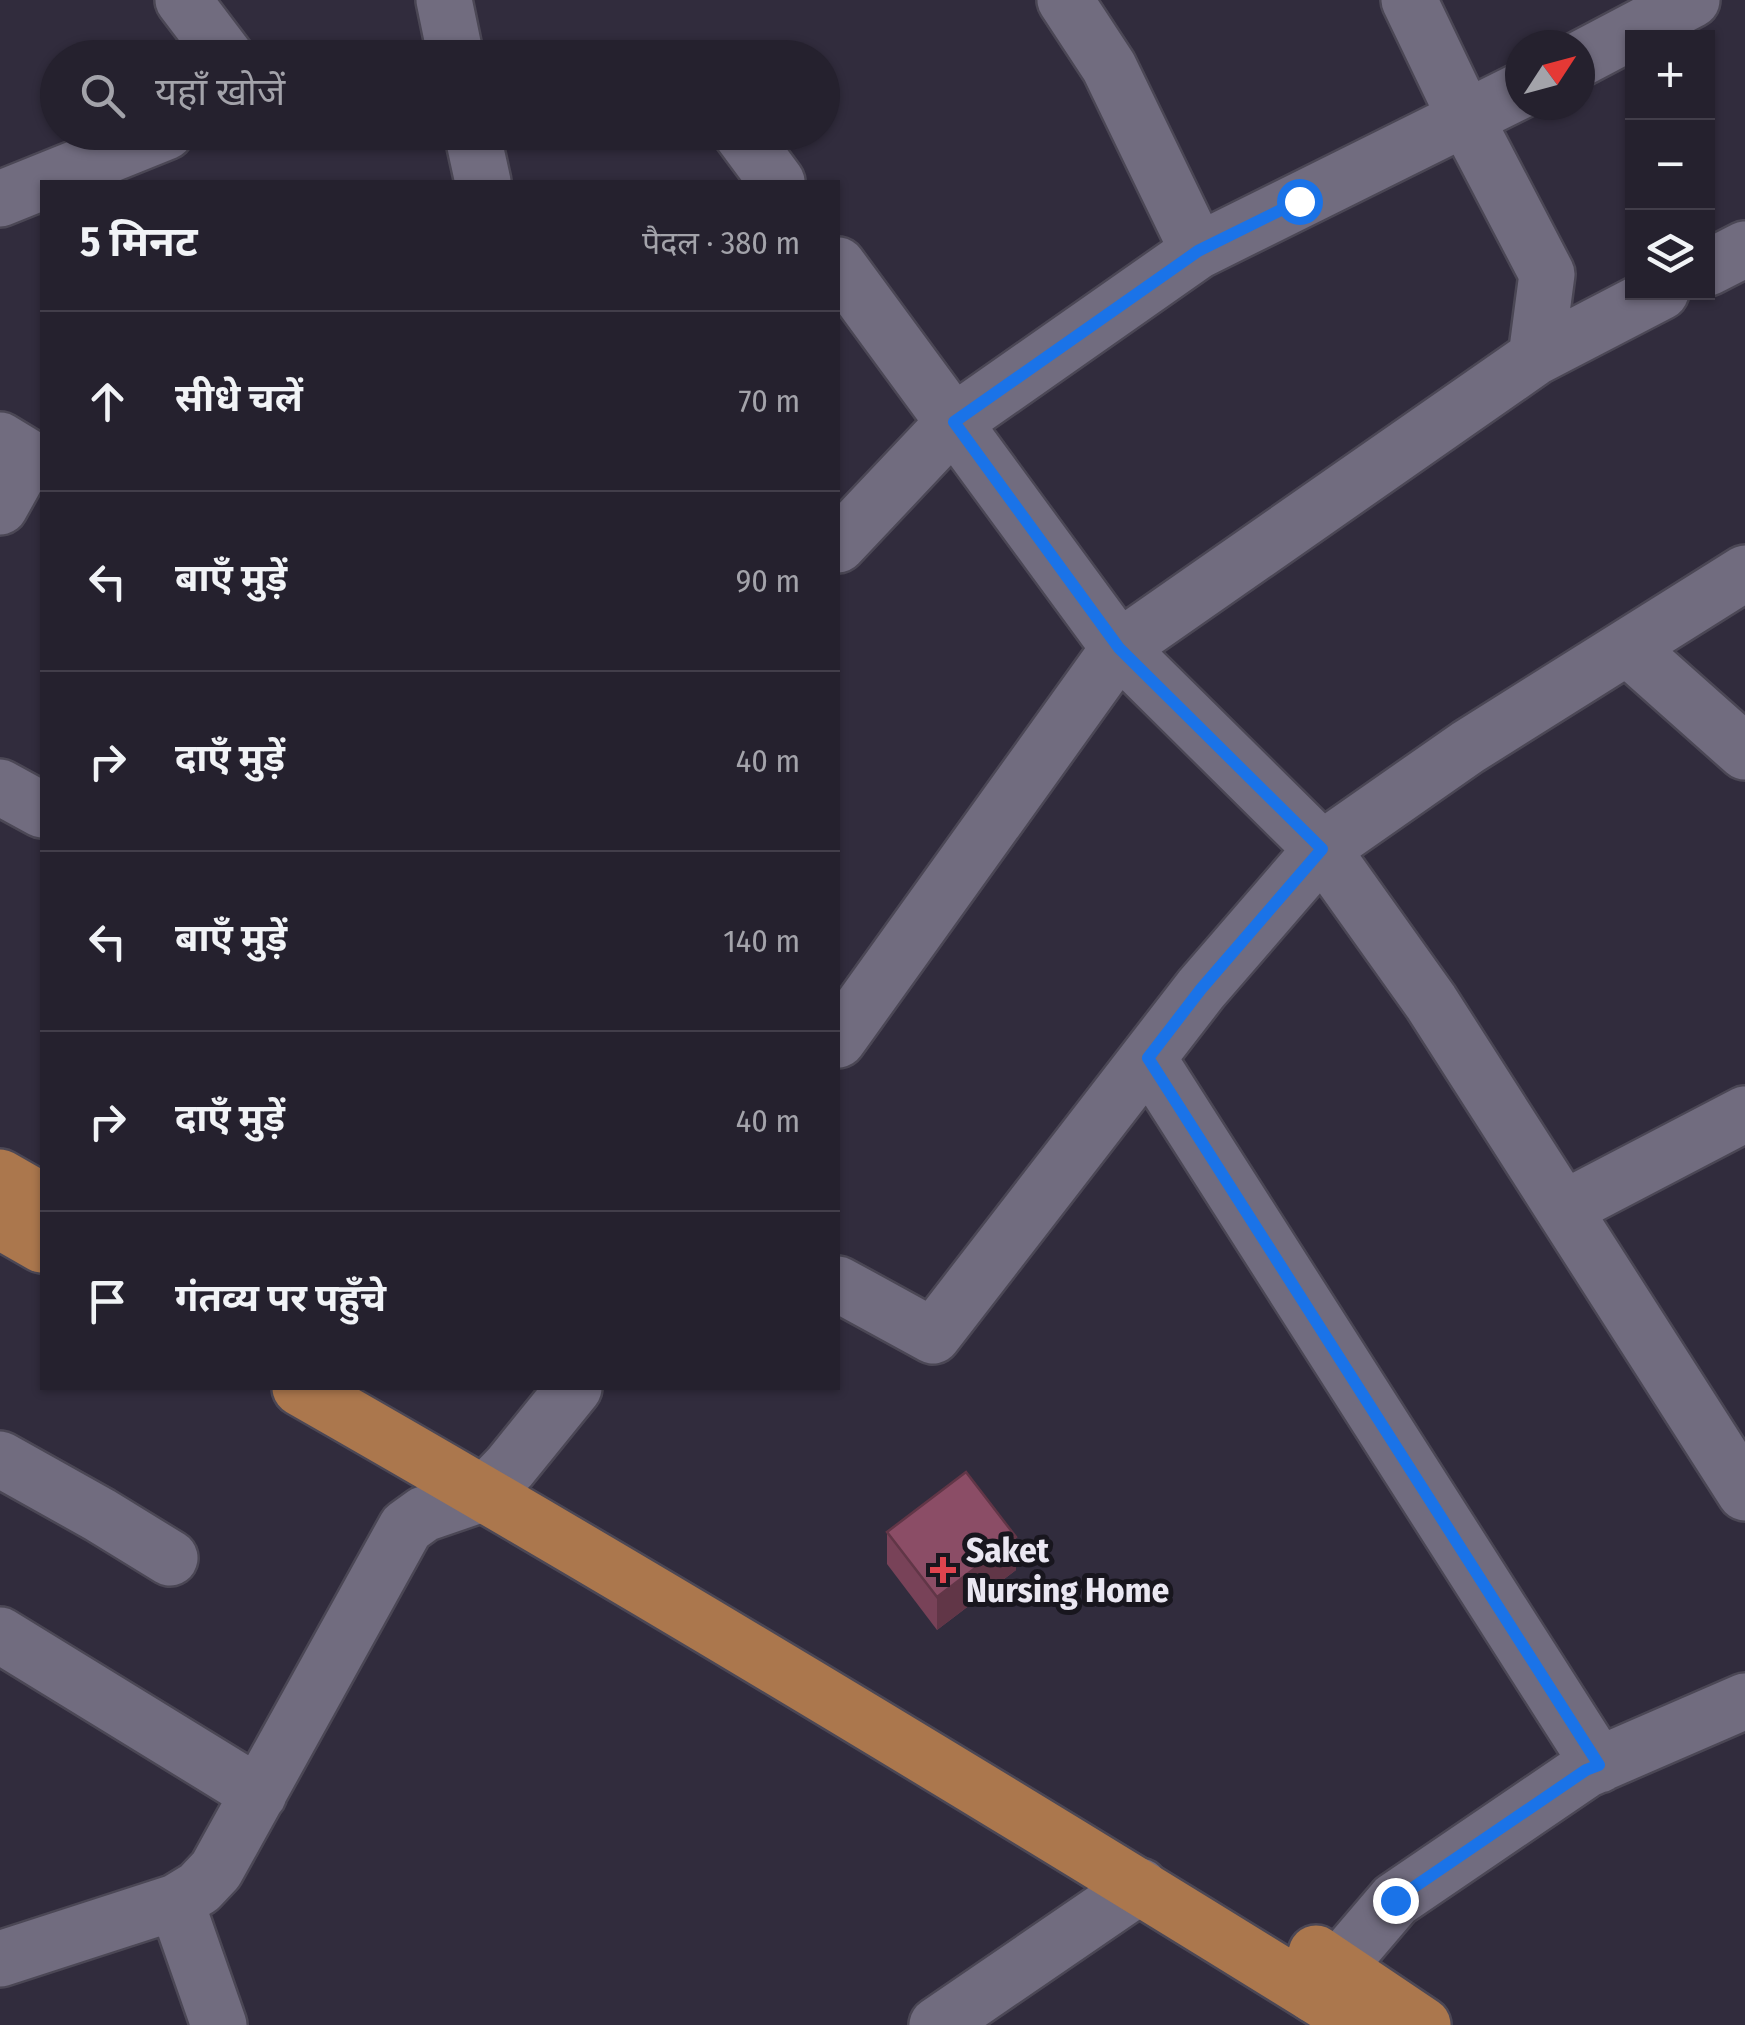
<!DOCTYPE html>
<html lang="hi">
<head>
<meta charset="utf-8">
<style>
  :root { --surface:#25212e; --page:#2d2936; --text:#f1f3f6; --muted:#a3a3aa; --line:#423e4a }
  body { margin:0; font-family:"Fira Sans Condensed","Noto Sans Devanagari",sans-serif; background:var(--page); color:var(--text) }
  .controls { position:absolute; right:30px; top:30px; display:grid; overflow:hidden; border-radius:0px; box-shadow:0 2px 8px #0004 }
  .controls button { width:90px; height:90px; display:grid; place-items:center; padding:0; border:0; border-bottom:2px solid var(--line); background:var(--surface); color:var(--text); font:50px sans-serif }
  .compass { position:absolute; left:1505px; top:30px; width:90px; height:90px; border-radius:50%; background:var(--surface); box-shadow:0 2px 8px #0004; rotate:54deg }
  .stop { position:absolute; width:30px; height:30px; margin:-22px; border:8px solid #1a73e8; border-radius:50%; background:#fff }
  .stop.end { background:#1a73e8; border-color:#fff; box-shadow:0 2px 10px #0008 }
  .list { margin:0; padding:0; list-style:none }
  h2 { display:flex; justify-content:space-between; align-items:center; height:130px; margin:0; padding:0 40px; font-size:42px }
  h2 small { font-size:32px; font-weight:400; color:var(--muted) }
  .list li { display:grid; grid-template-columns:65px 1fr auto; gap:30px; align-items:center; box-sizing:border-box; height:180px; padding:0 40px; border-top:2px solid var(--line) }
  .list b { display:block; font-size:38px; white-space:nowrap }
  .list em { font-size:32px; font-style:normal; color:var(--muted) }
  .icon { flex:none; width:55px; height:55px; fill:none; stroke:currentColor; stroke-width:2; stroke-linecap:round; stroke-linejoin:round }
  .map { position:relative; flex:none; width:1745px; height:2025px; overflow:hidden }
  .search { position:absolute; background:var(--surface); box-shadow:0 2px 8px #0004; left:40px; top:40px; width:800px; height:110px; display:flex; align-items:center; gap:25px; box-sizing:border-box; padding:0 35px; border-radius:55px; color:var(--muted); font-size:38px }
  .panel { position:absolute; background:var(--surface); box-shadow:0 2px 8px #0004; left:40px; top:180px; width:800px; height:1210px; border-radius:0px }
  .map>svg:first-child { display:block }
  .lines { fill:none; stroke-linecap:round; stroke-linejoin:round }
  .minor-casing { stroke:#4b4755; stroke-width:60 }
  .major-casing { stroke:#4b4755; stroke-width:60 }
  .minor { stroke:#716c7f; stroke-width:55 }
  .major { stroke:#ab774d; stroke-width:55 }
  .wall { fill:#784258 }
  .shaded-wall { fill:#613647 }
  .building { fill:#8b4d66; stroke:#613647; stroke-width:2.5 }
  .route { stroke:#1a73e8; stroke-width:12 }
  .health-dot { fill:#e0444e; stroke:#18161e; stroke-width:4 }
  .labels { text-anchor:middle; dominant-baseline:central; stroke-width:10; stroke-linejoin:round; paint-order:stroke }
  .poi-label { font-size:35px; font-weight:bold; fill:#eae7f2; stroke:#18161e; text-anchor:start }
</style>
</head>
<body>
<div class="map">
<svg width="1745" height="2025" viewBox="0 0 1745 2025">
  <rect width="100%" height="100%" fill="#312c3d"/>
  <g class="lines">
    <defs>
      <path id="minor" d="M183,0l44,58
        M444,0l12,58
        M1065,0l44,67 89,184
        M1580,59l112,-59
        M472,132l11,50
        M740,132l37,50
        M0,199l166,-67
        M838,265l281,383 203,201 109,153 314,491
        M1708,268l37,-19
        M1536,357l125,-65
        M0,440l28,17 -28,50
        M838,545l116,-123 244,-171 322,-160
        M1627,647l118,105
        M0,787l42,23
        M838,1040l281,-392 417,-291 11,-83 -81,-155 -57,-119
        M1148,1058l451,707
        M1565,1208l180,-94
        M838,1284l95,52 268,-347 121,-140 146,-102 277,-174
        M0,1459l100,56 70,43
        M0,1635l259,159
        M176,1902l43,123
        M0,1959l176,-57 23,-14 17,-18 190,-343 18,-13 61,-21 25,-26 64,-79
        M1314,1995l81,-95 191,-130 159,-69
        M937,2025l203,-139"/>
      <path id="major" d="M0,1177l42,24
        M0,1221l42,24
        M300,1388c349,199 693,408 1035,620l21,17
        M1316,1953l107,72"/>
    </defs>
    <use href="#minor" class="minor-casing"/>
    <use href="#major" class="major-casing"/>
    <use href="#minor" class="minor"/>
    <use href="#major" class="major"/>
  </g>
  <path class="wall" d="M887,1532l129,38 -79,60 -50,-66z"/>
  <path class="shaded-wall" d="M1016,1537v33l-79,60v-33z"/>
  <path class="building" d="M966,1472l50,65 -79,60 -50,-65z"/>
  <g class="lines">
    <path class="route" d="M1299,201l-101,50 -244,171 165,226 203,201 -121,140 -53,69 451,707 -13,5 -191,130"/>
  </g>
  <path class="health-dot" d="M938 1555h10v10h10v10h-10v10h-10v-10h-10v-10h10z"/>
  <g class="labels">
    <g class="poi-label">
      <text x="966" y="1550">Saket<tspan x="966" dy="40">Nursing Home</tspan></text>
    </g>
  </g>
</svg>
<div class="controls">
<button>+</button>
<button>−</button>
<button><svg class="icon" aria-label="layers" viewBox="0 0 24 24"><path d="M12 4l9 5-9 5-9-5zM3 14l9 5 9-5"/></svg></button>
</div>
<svg class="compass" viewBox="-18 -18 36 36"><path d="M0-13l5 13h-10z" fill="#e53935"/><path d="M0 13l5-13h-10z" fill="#a3a3aa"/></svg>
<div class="stop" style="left:1299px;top:201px"></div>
<div class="stop end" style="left:1395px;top:1900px"></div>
<div class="search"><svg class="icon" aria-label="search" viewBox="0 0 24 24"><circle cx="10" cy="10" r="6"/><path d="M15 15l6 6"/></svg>यहाँ खोजें</div>
<section class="panel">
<h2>5 मिनट<small>पैदल · 380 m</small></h2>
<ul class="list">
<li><svg class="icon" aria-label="ahead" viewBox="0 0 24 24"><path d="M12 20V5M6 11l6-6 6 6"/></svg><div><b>सीधे चलें</b></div><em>70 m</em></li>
<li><svg class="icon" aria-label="left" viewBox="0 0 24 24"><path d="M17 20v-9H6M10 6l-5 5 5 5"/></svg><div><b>बाएँ मुड़ें</b></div><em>90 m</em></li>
<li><svg class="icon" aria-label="right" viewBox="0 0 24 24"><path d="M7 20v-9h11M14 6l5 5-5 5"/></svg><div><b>दाएँ मुड़ें</b></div><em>40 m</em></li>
<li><svg class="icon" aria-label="left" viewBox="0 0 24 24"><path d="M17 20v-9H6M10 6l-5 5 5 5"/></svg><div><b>बाएँ मुड़ें</b></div><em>140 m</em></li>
<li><svg class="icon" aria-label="right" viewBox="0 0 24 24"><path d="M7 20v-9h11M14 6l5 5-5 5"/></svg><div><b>दाएँ मुड़ें</b></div><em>40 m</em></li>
<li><svg class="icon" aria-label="arrive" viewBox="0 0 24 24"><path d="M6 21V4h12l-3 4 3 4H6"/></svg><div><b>गंतव्य पर पहुँचे</b></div></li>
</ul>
</section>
</div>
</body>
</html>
